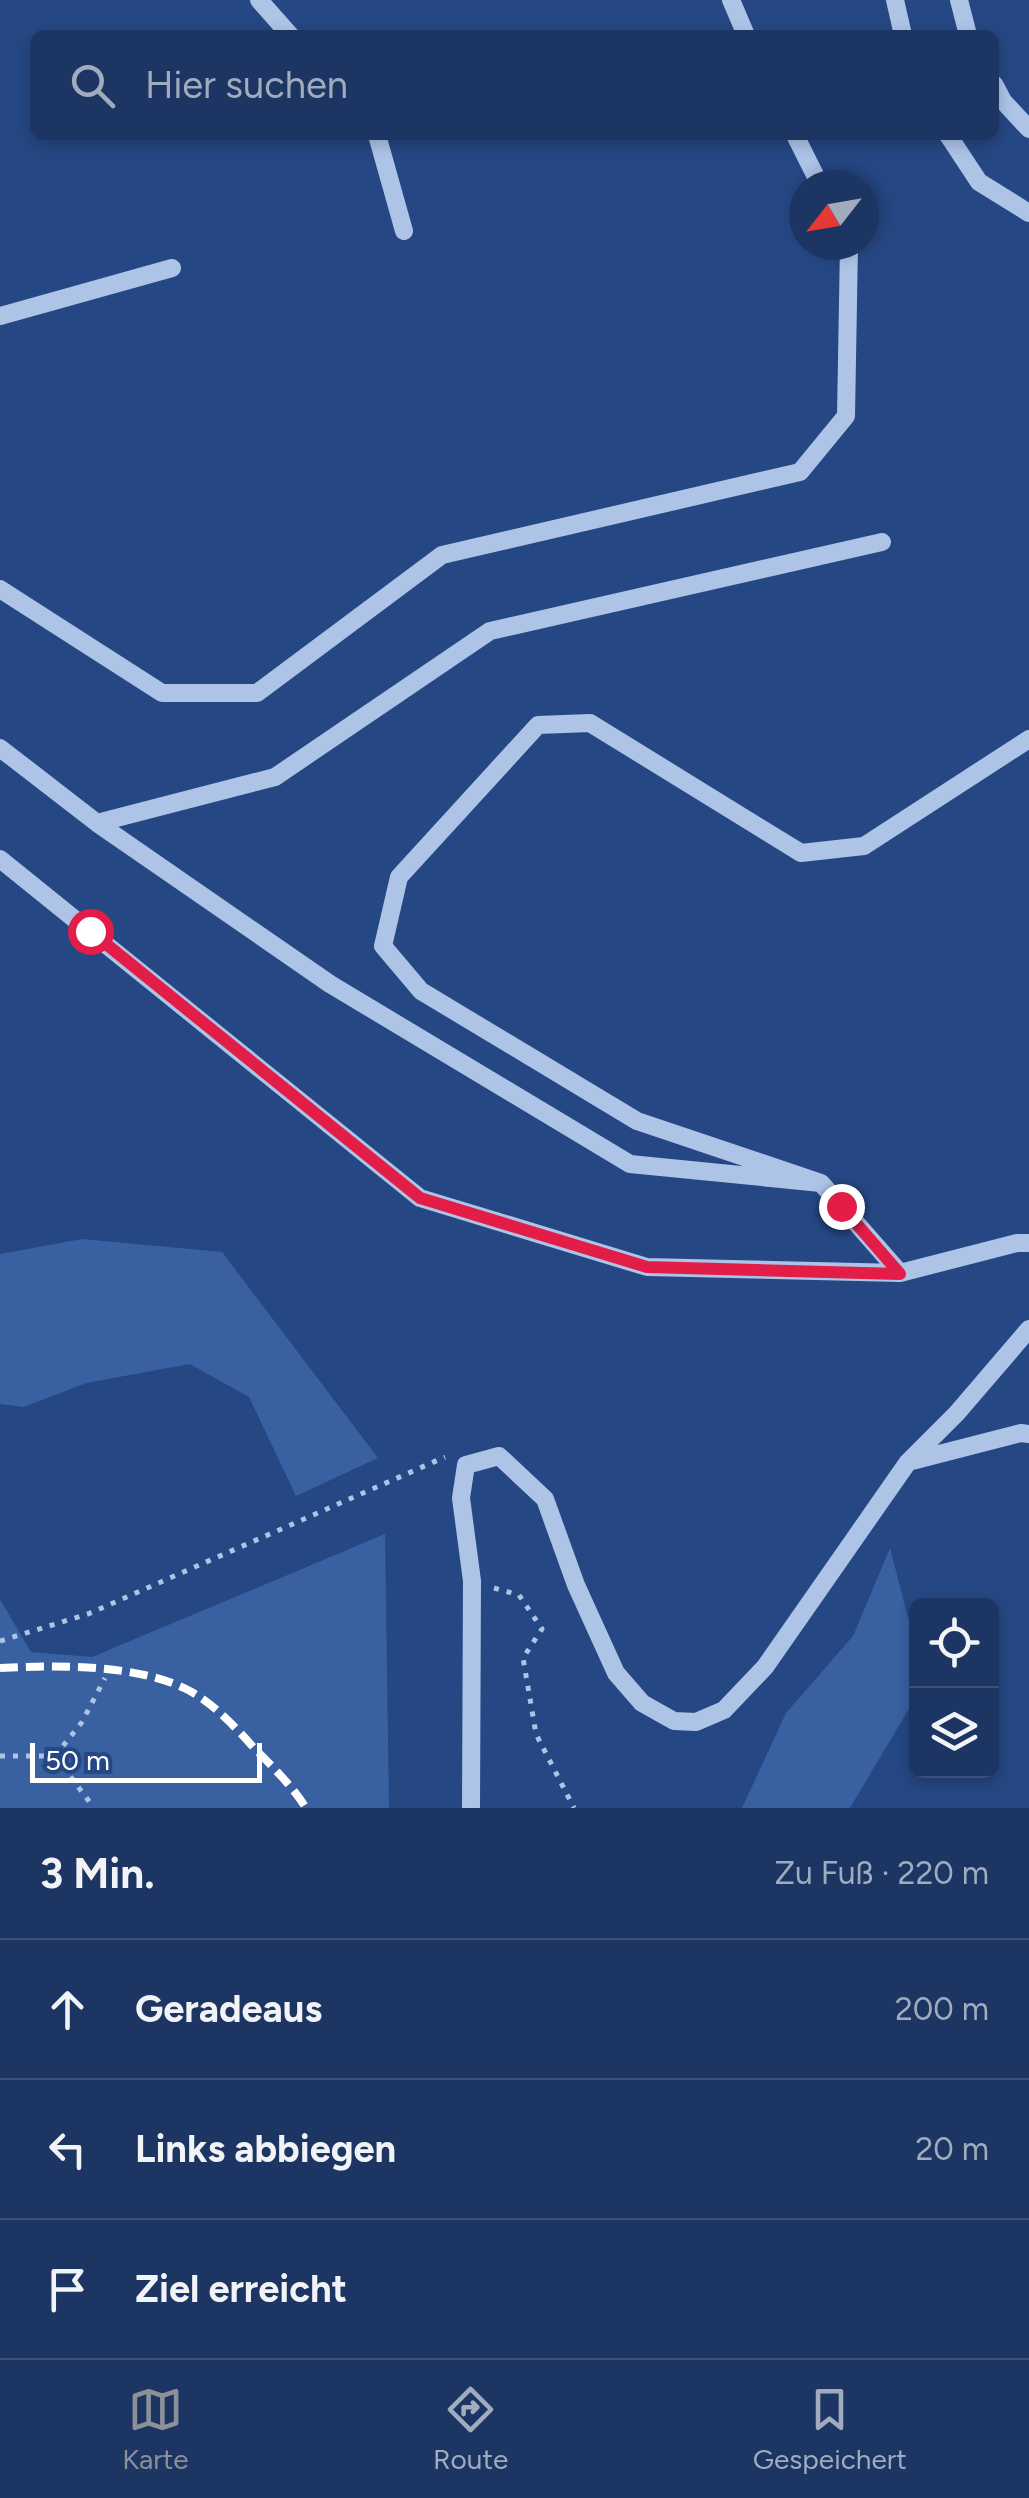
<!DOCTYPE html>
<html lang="de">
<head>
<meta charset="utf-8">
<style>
  :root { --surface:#1c3562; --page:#29406b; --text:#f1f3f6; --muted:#a0abbe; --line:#3a5077; --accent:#8c9099 }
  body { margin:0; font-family:Figtree,sans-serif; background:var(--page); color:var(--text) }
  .controls { position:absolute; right:30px; bottom:30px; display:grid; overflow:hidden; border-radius:15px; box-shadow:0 5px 15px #0003 }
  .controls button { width:90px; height:90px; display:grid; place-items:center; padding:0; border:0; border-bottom:2px solid var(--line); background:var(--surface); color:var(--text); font:50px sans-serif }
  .compass { position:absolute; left:789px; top:170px; width:90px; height:90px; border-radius:50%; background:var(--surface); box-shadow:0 5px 15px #0003; rotate:239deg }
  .scale { position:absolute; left:30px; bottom:25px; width:232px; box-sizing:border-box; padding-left:10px; border:5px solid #fff; border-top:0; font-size:28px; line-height:35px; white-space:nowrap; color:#fff; -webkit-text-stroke:8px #254783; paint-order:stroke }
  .stop { position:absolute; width:30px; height:30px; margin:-22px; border:8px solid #e11d48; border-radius:50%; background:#fff }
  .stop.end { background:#e11d48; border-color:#fff; box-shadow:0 2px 10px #0008 }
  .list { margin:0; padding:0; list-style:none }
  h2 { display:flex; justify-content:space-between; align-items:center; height:130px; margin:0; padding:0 40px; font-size:42px }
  h2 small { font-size:32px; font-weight:400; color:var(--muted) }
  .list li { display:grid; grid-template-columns:65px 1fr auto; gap:30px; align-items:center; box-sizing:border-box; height:140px; padding:0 40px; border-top:2px solid var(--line) }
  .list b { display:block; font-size:38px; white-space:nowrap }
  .list em { font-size:32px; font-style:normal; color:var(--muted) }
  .icon { flex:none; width:55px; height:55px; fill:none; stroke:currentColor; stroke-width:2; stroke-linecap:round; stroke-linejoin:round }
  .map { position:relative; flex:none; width:1029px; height:1808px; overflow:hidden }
  .search { position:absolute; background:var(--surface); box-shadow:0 5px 15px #0003; left:30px; right:30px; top:30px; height:110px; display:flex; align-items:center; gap:25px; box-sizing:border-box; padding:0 35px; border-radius:15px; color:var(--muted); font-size:38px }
  .sheet { height:550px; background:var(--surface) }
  nav { display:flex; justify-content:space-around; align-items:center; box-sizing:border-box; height:140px; border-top:2px solid var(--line); background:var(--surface); font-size:28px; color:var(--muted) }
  nav a { display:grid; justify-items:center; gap:5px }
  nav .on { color:var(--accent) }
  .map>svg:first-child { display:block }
  .green { fill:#3960a0 }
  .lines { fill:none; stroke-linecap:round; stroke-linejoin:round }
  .path { stroke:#adc4e7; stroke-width:5; stroke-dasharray:5 8; stroke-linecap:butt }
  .minor { stroke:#adc4e7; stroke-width:18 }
  .rail { stroke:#fff; stroke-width:8; stroke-dasharray:18 8; stroke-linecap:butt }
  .route { stroke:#e11d48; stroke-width:12 }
</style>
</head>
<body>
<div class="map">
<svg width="1029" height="1808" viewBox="0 0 1029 1808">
  <rect width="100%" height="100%" fill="#254783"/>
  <path class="green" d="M82,1239l140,13 156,206 -82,38 -47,-99 -59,-33 -104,19 -62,24 -24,-3v-150z
    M385,1534l4,274h-389v-209l31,53 61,5z
    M890,1548l26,100v49l-66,111h-108l44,-95 67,-77z"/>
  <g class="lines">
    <path class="path" d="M494,1588l25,7 23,34 -19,29 13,76 38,74
      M0,1641l88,-27 357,-157
      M0,1756h55
      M55,1756l27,-34 23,-44
      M55,1756l39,52"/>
    <path class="minor" d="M259,0l31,35
      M731,0l15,35
      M895,0l8,35
      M959,0l9,35
      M994,84l9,17 26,28
      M377,135l27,96
      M795,135l25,50
      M948,135l31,47 50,31
      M0,316l172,-48
      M0,589l162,104h95l185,-138 358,-83 46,-56 3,-171
      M0,748l97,75 178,-46 215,-146 392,-89
      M97,823l233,161 300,180 191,19 79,90 117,-30h12
      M0,859l420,339 227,69 253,6
      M821,1183l-184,-62 -216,-130 -38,-45 16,-69 139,-152 52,-2 211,130 63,-7 165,-107
      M908,1462l113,-29 8,1
      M471,1808l1,-227 -11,-83 5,-33 33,-9 46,43 31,86 40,88 26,30 32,18 22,1 28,-12 41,-43 143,-205 49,-49 72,-84"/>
    <path class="rail" d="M0,1668c56,-3 133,-4 184,20 28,13 51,39 71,61 18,18 37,37 51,59"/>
  </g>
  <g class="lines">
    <path class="route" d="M90,931l330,267 227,69 253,7 -59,-68"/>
  </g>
</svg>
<div class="controls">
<button><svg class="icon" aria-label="locate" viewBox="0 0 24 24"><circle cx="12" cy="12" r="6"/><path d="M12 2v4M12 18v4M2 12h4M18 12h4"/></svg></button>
<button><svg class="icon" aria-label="layers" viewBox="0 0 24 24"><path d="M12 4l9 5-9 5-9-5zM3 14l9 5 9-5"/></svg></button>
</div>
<svg class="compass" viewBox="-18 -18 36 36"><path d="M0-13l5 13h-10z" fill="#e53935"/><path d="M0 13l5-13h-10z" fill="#a0abbe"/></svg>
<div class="scale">50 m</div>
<div class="stop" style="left:90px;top:931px"></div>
<div class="stop end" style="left:841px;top:1206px"></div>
<div class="search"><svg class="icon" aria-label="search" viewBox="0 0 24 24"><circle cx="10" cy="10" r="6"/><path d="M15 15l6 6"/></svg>Hier suchen</div>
</div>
<section class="sheet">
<h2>3 Min.<small>Zu Fuß · 220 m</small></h2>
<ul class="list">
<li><svg class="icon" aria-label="ahead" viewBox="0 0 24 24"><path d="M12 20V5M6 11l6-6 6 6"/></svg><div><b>Geradeaus</b></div><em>200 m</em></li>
<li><svg class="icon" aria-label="left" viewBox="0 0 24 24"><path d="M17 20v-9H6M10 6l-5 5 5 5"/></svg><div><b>Links abbiegen</b></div><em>20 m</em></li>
<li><svg class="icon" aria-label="arrive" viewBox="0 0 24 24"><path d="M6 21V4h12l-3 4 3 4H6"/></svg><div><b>Ziel erreicht</b></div></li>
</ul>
</section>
<nav>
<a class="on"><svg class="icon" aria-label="map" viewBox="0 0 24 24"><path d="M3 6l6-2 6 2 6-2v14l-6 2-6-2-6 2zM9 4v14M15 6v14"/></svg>Karte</a>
<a><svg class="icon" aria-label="directions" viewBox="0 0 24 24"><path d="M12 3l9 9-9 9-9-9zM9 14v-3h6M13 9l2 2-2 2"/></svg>Route</a>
<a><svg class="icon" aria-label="saved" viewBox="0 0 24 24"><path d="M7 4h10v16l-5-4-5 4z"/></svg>Gespeichert</a>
</nav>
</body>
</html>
